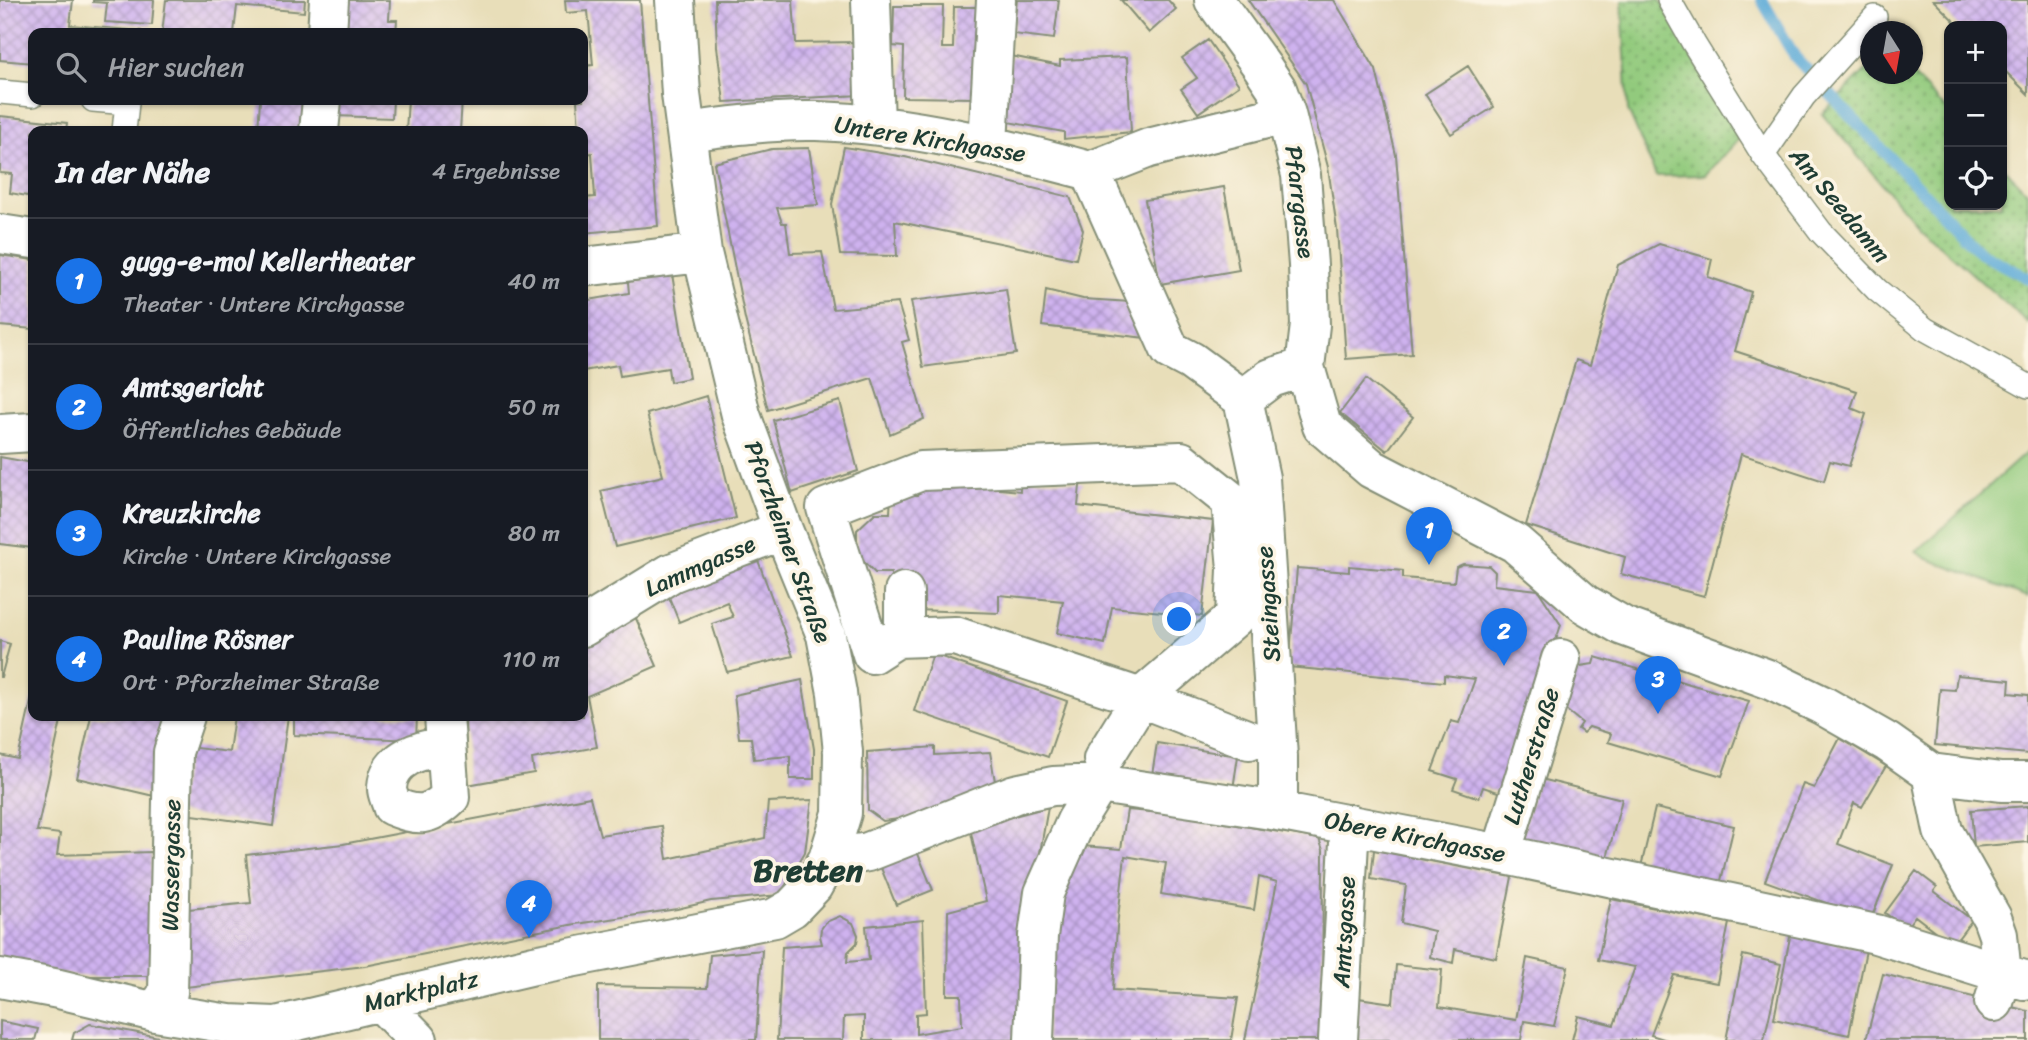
<!DOCTYPE html>
<html lang="de">
<head>
<meta charset="utf-8">
<style>
  :root { --surface:#171b24; --page:#20242c; --text:#f1f3f6; --muted:#9ea1a6; --line:#363941; --accent:#1a73e8 }
  body { margin:0; font-family:Sriracha,sans-serif; background:var(--page); color:var(--text) }
  .controls { position:absolute; right:21px; top:21px; display:grid; overflow:hidden; border-radius:14px; box-shadow:0 2px 5px #0004 }
  .controls button { width:63px; height:63px; display:grid; place-items:center; padding:0; border:0; border-bottom:2px solid var(--line); background:var(--surface); color:var(--text); font:35px sans-serif }
  .compass { position:absolute; left:1860px; top:21px; width:63px; height:63px; border-radius:50%; background:var(--surface); box-shadow:0 2px 5px #0004; rotate:169deg }
  .you { position:absolute; left:1180px; top:620px; width:24px; height:24px; margin:-18px; border:5px solid #fff; border-radius:50%; background:#1a73e8; box-shadow:0 0 0 10px #1a73e833 }
  .badge { display:grid; place-items:center; width:46px; height:46px; border-radius:50%; background:var(--accent); color:#fff; font-size:23px; font-weight:700 }
  .pin { position:absolute; translate:-50% -58px; filter:drop-shadow(0 2px 4px #0008) }
  .pin::after { content:''; position:absolute; top:37px; width:24px; height:21px; background:inherit; clip-path:polygon(0 0,100% 0,50% 100%) }
  .list { margin:0; padding:0; list-style:none }
  h2 { display:flex; justify-content:space-between; align-items:center; height:91px; margin:0; padding:0 28px; font-size:30px }
  h2 small { font-size:23px; font-weight:400; color:var(--muted) }
  .list li { display:grid; grid-template-columns:46px 1fr auto; gap:21px; align-items:center; box-sizing:border-box; height:126px; padding:0 28px; border-top:2px solid var(--line) }
  .list b { display:block; font-size:26px; white-space:nowrap }
  .list p { margin:0; font-size:23px; white-space:nowrap; color:var(--muted) }
  .list em { font-size:23px; font-style:normal; color:var(--muted) }
  .icon { flex:none; width:38px; height:38px; fill:none; stroke:currentColor; stroke-width:2; stroke-linecap:round; stroke-linejoin:round }
  .map { position:relative; flex:none; width:2028px; height:1040px; overflow:hidden }
  .search { position:absolute; background:var(--surface); box-shadow:0 2px 5px #0004; left:28px; top:28px; width:560px; height:77px; display:flex; align-items:center; gap:18px; box-sizing:border-box; padding:0 24px; border-radius:14px; color:var(--muted); font-size:26px }
  .panel { position:absolute; background:var(--surface); box-shadow:0 2px 5px #0004; left:28px; top:126px; width:560px; height:595px; border-radius:14px }
  .map>svg:first-child { display:block }
  .grass { fill:url(#grass-dots); stroke:#588458; stroke-width:2 }
  .green { fill:#92ca7d; stroke:#588458; stroke-width:2 }
  .lines { fill:none; stroke-linecap:round; stroke-linejoin:round }
  .stream { stroke:#5facd8; stroke-width:12 }
  .building { fill:url(#building-cross-hatch) }
  .lane-casing { stroke:#848e76; stroke-width:26 }
  .street-casing { stroke:#848e76; stroke-width:42 }
  .lane { stroke:#fff; stroke-width:23 }
  .street { stroke:#fff; stroke-width:38 }
  .labels { text-anchor:middle; dominant-baseline:central; stroke-width:7; stroke-linejoin:round; paint-order:stroke }
  .street-label { font-size:24px; fill:#1f3d34; stroke:#fcf5e5 }
  .district-label { font-size:32px; font-weight:bold; fill:#1f3d34; stroke:#fcf5e5 }
</style>
</head>
<body>
<div class="map">
<svg width="2028" height="1040" viewBox="0 0 2028 1040">
  <defs>
    <pattern id="grass-dots" width="8" height="8" patternUnits="userSpaceOnUse" patternTransform="scale(1.75)"><rect width="8" height="8" fill="#92ca7d"/><path d="M2 2h.1M6 6h.1" fill="none" stroke="#77a567" stroke-width="1.8" stroke-linecap="round"/></pattern>
    <pattern id="building-cross-hatch" width="8" height="8" patternUnits="userSpaceOnUse" patternTransform="scale(1.75)"><rect width="8" height="8" fill="#cfb2ef"/><path d="M0 0l8 8M0 8l8-8" fill="none" stroke="#a792c2"/></pattern>
  </defs>
  <rect width="100%" height="100%" fill="#fcf5e5"/>
  <filter id="ink" filterUnits="userSpaceOnUse"><feTurbulence type="fractalNoise" baseFrequency=".0143" numOctaves="2"/><feDisplacementMap in="SourceGraphic" scale="14" xChannelSelector="R" yChannelSelector="G"/><feConvolveMatrix kernelMatrix="1 2 1 2 8 2 1 2 1" color-interpolation-filters="sRGB"/></filter>
  <filter id="wash" filterUnits="userSpaceOnUse"><feTurbulence type="fractalNoise" baseFrequency=".00686" numOctaves="4" result="noise"/><feDisplacementMap in="SourceGraphic" scale="28" xChannelSelector="R" yChannelSelector="G"/><feGaussianBlur stdDeviation="1.57" result="paint"/><feColorMatrix in="noise" values="0 0 0 0 0 0 0 0 0 0 0 0 0 0 0 0 0 1.4 0 .05"/><feComposite in="paint" operator="in"/></filter>
  <g filter="url(#wash)">
    <rect width="100%" height="100%" fill="#e8deb9"/>
    <path class="grass" d="M1622,0h38l79,139 -34,36 -49,1 -28,-66z
      M1870,66v8h42l37,38v93h53v-39l26,27v130l-111,-98 -95,-111z"/>
    <path class="green" d="M2028,451v146l-100,-38 -12,-7z"/>
    <g class="lines">
      <path class="stream" d="M1762,0l33,57 185,196 48,25"/>
    </g>
    <g id="blocks">
      <path class="building" d="M0,0h73l-3,25 71,6v2h-108v30l-33,-3z
        M93,0h61l-2,25 -47,-3 2,-19 -14,-1z
        M166,0h139l-1,12 -67,-6 -3,27h-72z
        M340,0h50l-1,20h8l-1,13h-58z
        M565,0h75l18,226 -75,7v-35l12,-1 -3,-44 -9,1v-23h-4l-2,-31h6v-34l10,-1 -5,-54 -22,2z
        M715,0h78l3,43 61,-1 4,53 -137,7 -7,-55z
        M1017,0h42l-5,39 -41,-5z
        M1121,0h47l8,9 -27,24z
        M1248,0h86l42,70 20,85 16,199 -66,5 -9,-130 -9,-62 -22,-83z
        M1933,0h95v94l-26,-26v-42h-43z
        M894,6h49l-1,42h11l1,-41h22l-1,91 -72,-1 1,-50 -11,-1z
        M1208,40l31,45 -41,28 -17,-24 16,-11 -15,-20z
        M1011,56l49,10v-6l67,-3 4,75 -67,7v-7l-67,-12z
        M1468,66l26,41 -43,27 -26,-40z
        M260,100h52l-2,31h-52z
        M336,100h57l-1,18 -57,-2z
        M408,100h54l-2,31h-54z
        M0,116l67,7 -1,8h-33v66l-23,-4 2,-19 -12,-1z
        M844,147l61,10 165,40 13,33 -7,29 -181,-38 2,35 -57,-1 -8,-51z
        M809,148l9,57 -41,3 5,15h4l4,30 32,-1 11,57 65,-6 11,37 -7,2 22,77 -34,15 -18,-56 -104,32 -23,-91 -31,-156 58,-14z
        M1224,187l15,83 -79,14 -15,-84z
        M1659,244l53,15 -4,18 43,15 -16,59 122,40 -6,17 15,6 -17,52 -19,-5 -6,20 -83,-27 -37,142 -83,-22 4,-17 -99,-32 50,-165 14,5 28,-100z
        M0,255l33,5v69l-33,-3z
        M672,274l17,104 -19,4 -2,-14 -48,8 -2,-11 -35,6v-70l46,-8 -1,-11z
        M1006,289l10,65 -93,13 -12,-66z
        M1046,290l37,9 48,3 15,36 -104,-12z
        M1366,379l47,38 -26,34 -47,-38z
        M706,396l30,122 -121,29 -14,-56 62,-15 -16,-62z
        M840,401l18,70 -66,22 -19,-73z
        M0,457l33,6v85l-33,-4z
        M917,475l84,2 -1,12 20,2 1,-13 63,5 -4,3 -2,20 135,15 -11,95 -90,-9 -7,37 -48,-11 6,-32 -64,-6v18l-84,-3 -25,-19 1,-18h-16l-18,-18v-25l18,-17h15l1,-18h26z
        M755,552l38,104 -66,16 -15,-48 21,-7 -6,-15 -48,20 -14,-35z
        M1463,564l26,2 6,6 -1,13 44,5 23,35 -57,169 -21,-7 -4,11 -26,-9 4,-10 -25,-8 19,-50 8,2 16,-44 -31,-4v7l-155,-15 8,-99 52,4v-6l54,5v7l51,4 2,-15z
        M634,614l23,52 -70,30 10,51 -65,12 2,14 -67,12 -2,-69h118v-79z
        M0,641l10,3 -9,33h-1z
        M933,654l134,47 -19,56 -134,-46z
        M1595,657l154,44 -27,75 -114,-34 3,-8 -22,-7 -6,6 -5,-4 4,-6 -21,-17 13,-39 19,-3z
        M1957,675l53,5 -1,13 19,2v59l-93,-9 5,-56 15,1z
        M802,680l12,69v30h-24v-23l-36,3 -3,-21h-12l-5,-43z
        M32,697l1,19h29l-25,115 23,3 -3,21 94,-3v124h-74l-77,-13v-208l18,4z
        M91,716h86l-19,81 -81,-19z
        M234,716h54l-15,110 -95,-13 10,-66 41,5z
        M294,716h123l-1,24 -122,-5z
        M1840,738l46,28 -24,41 -8,-4 -16,41 55,21 -22,54 -106,-38 38,-97 11,4z
        M1157,743l81,13 -5,33 -81,-14z
        M935,747v8l55,-3 7,41 -58,21 -56,7 -15,-11 -1,-58z
        M1537,778l85,21 -16,63 -85,-22z
        M590,797l10,38 62,-9 5,33 98,-21 3,-36 44,-2 -7,52 -25,43 -69,6 -34,8 -107,16 -205,41 -179,21 -8,-77 73,-7 -5,-48 97,-11z
        M2028,806v36l-54,5 -3,-37z
        M1048,807l-14,80 -13,153h-157v-24l-20,1 -1,23h-66l5,-93 40,-3 -2,-8 1,-7 5,-7 14,-6 13,7 5,12 -1,8 -9,9 -1,10 22,-2 -3,-34 57,-6 3,93 -10,1v20l46,-8 -1,-31h-14l1,-84 38,-10 -16,-73z
        M1655,808l79,18 -15,63 -79,-18z
        M1127,810l48,4 144,25 4,11 -1,190h-77l32,-158 -18,-5 -5,33 -93,-16 5,-31 -41,-7 -8,71 -4,63 125,8 -7,42h-185l4,-75 15,-92 17,-27 39,3z
        M916,849l17,41 -37,15 -17,-42z
        M1374,850l138,27 -16,81 -41,-9 -2,14 -23,-6 4,-26 -33,-8 5,-38 -35,-6z
        M1916,871l21,16 -3,4 38,29 -19,25 -38,-29 -9,12 -21,-15z
        M1611,899l118,24 -12,60 -43,-8 -23,60 16,5h-95l6,-24 36,9 21,-58 -37,-7z
        M1791,932l75,18 -17,85 -75,-16z
        M762,950l-6,90h-158v-54l109,2 3,-33z
        M1743,955l38,9 -17,76h-38z
        M1527,958l41,9 -14,59 -30,-5 -3,19h-166l3,-42 35,5 3,-38 46,5 -3,37 77,13z
        M1883,974l145,37v29h-162z
        M0,1021l38,8 -3,11h-35z
        M90,1024l80,15v1h-98l2,-7z"/>
    </g>
  </g>
  <g filter="url(#ink)">
    <use href="#blocks" fill-opacity="0" stroke="#848e76" stroke-width="2"/>
    <g class="lines">
      <defs>
        <path id="lane" d="M1669,0l25,44 69,111 58,77 56,58 48,39 103,57
          M0,92l33,3
          M93,100l34,3 -3,28
          M1763,155l41,-59 71,-79"/>
        <path id="street" d="M871,0l4,125
          M1214,0l49,68 14,21 9,25 15,61 7,90 2,60 -5,42 17,59 50,43 143,74 70,61 38,22 145,53 54,26 65,37 44,31 12,58 49,87 6,17 4,40 -8,27
          M327,33l2,-33
          M319,131l3,-31
          M687,132c42,-6 87,-12 129,-11 94,3 184,26 274,50l80,179 21,11 52,38
          M988,144l8,-144
          M1090,171l59,-23 137,-34
          M0,234l33,5
          M583,267l119,-14
          M1243,399l17,79 18,279v54
          M1243,399l28,-21 34,-11
          M0,434l33,-2
          M904,592v44
          M583,627l88,-54 112,-43
          M444,716l6,81c-21,20 -32,20 -58,9 -1,-5 -5,-12 -5,-17 0,-31 35,-40 59,-43
          M1103,759l38,-61 94,-81 2,-48 -6,-68 -50,-40 -260,10 -95,37 46,146 25,-16 58,-2 186,62 108,42
          M1931,773l70,9h27
          M1501,854l60,-195
          M828,859l40,-7 147,-58 38,-8 46,-2 179,27 223,43 375,80 148,46
          M0,978l59,11 96,23 74,12 47,2 258,-61 241,-47 17,-10 21,-22 15,-27 14,-46 1,-61 -6,-59 -11,-58 -43,-105 -42,-115 -39,-162 -21,-159 -6,-94
          M380,1001l38,39
          M155,1012l13,-19 5,-241 12,-36
          M1034,1040l4,-104 6,-43 32,-72 23,-37
          M1338,1040l12,-216"/>
      </defs>
      <use href="#lane" class="lane-casing"/>
      <use href="#street" class="street-casing"/>
      <use href="#lane" class="lane"/>
      <use href="#street" class="street"/>
    </g>
  </g>
  <g class="labels">
    <g class="street-label">
      <text transform="translate(930 139) rotate(9)">Untere Kirchgasse</text>
      <text transform="translate(1300 202) rotate(83)">Pfarrgasse</text>
      <text transform="translate(1840 205) rotate(50)">Am Seedamm</text>
      <text transform="translate(788 542) rotate(70)">Pforzheimer Straße</text>
      <text transform="translate(700 566) rotate(-24)">Lammgasse</text>
      <text transform="translate(1268 604) rotate(-94)">Steingasse</text>
      <text transform="translate(1531 756) rotate(-73)">Lutherstraße</text>
      <text transform="translate(1415 837) rotate(11)">Obere Kirchgasse</text>
      <text transform="translate(171 865) rotate(-89)">Wassergasse</text>
      <text transform="translate(1344 932) rotate(-87)">Amtsgasse</text>
      <text transform="translate(421 991) rotate(-13)">Marktplatz</text>
    </g>
    <g class="district-label">
      <text x="808" y="870">Bretten</text>
    </g>
  </g>
</svg>
<div class="controls">
<button>+</button>
<button>−</button>
<button><svg class="icon" aria-label="locate" viewBox="0 0 24 24"><circle cx="12" cy="12" r="6"/><path d="M12 2v4M12 18v4M2 12h4M18 12h4"/></svg></button>
</div>
<svg class="compass" viewBox="-18 -18 36 36"><path d="M0-13l5 13h-10z" fill="#e53935"/><path d="M0 13l5-13h-10z" fill="#9ea1a6"/></svg>
<div class="you"></div>
<div class="pin badge" style="left:1429px;top:565px">1</div>
<div class="pin badge" style="left:1504px;top:666px">2</div>
<div class="pin badge" style="left:1658px;top:714px">3</div>
<div class="pin badge" style="left:529px;top:938px">4</div>
<div class="search"><svg class="icon" aria-label="search" viewBox="0 0 24 24"><circle cx="10" cy="10" r="6"/><path d="M15 15l6 6"/></svg>Hier suchen</div>
<section class="panel">
<h2>In der Nähe<small>4 Ergebnisse</small></h2>
<ul class="list">
<li><span class="badge">1</span><div><b>gugg-e-mol Kellertheater</b><p>Theater · Untere Kirchgasse</p></div><em>40 m</em></li>
<li><span class="badge">2</span><div><b>Amtsgericht</b><p>Öffentliches Gebäude</p></div><em>50 m</em></li>
<li><span class="badge">3</span><div><b>Kreuzkirche</b><p>Kirche · Untere Kirchgasse</p></div><em>80 m</em></li>
<li><span class="badge">4</span><div><b>Pauline Rösner</b><p>Ort · Pforzheimer Straße</p></div><em>110 m</em></li>
</ul>
</section>
</div>
</body>
</html>
